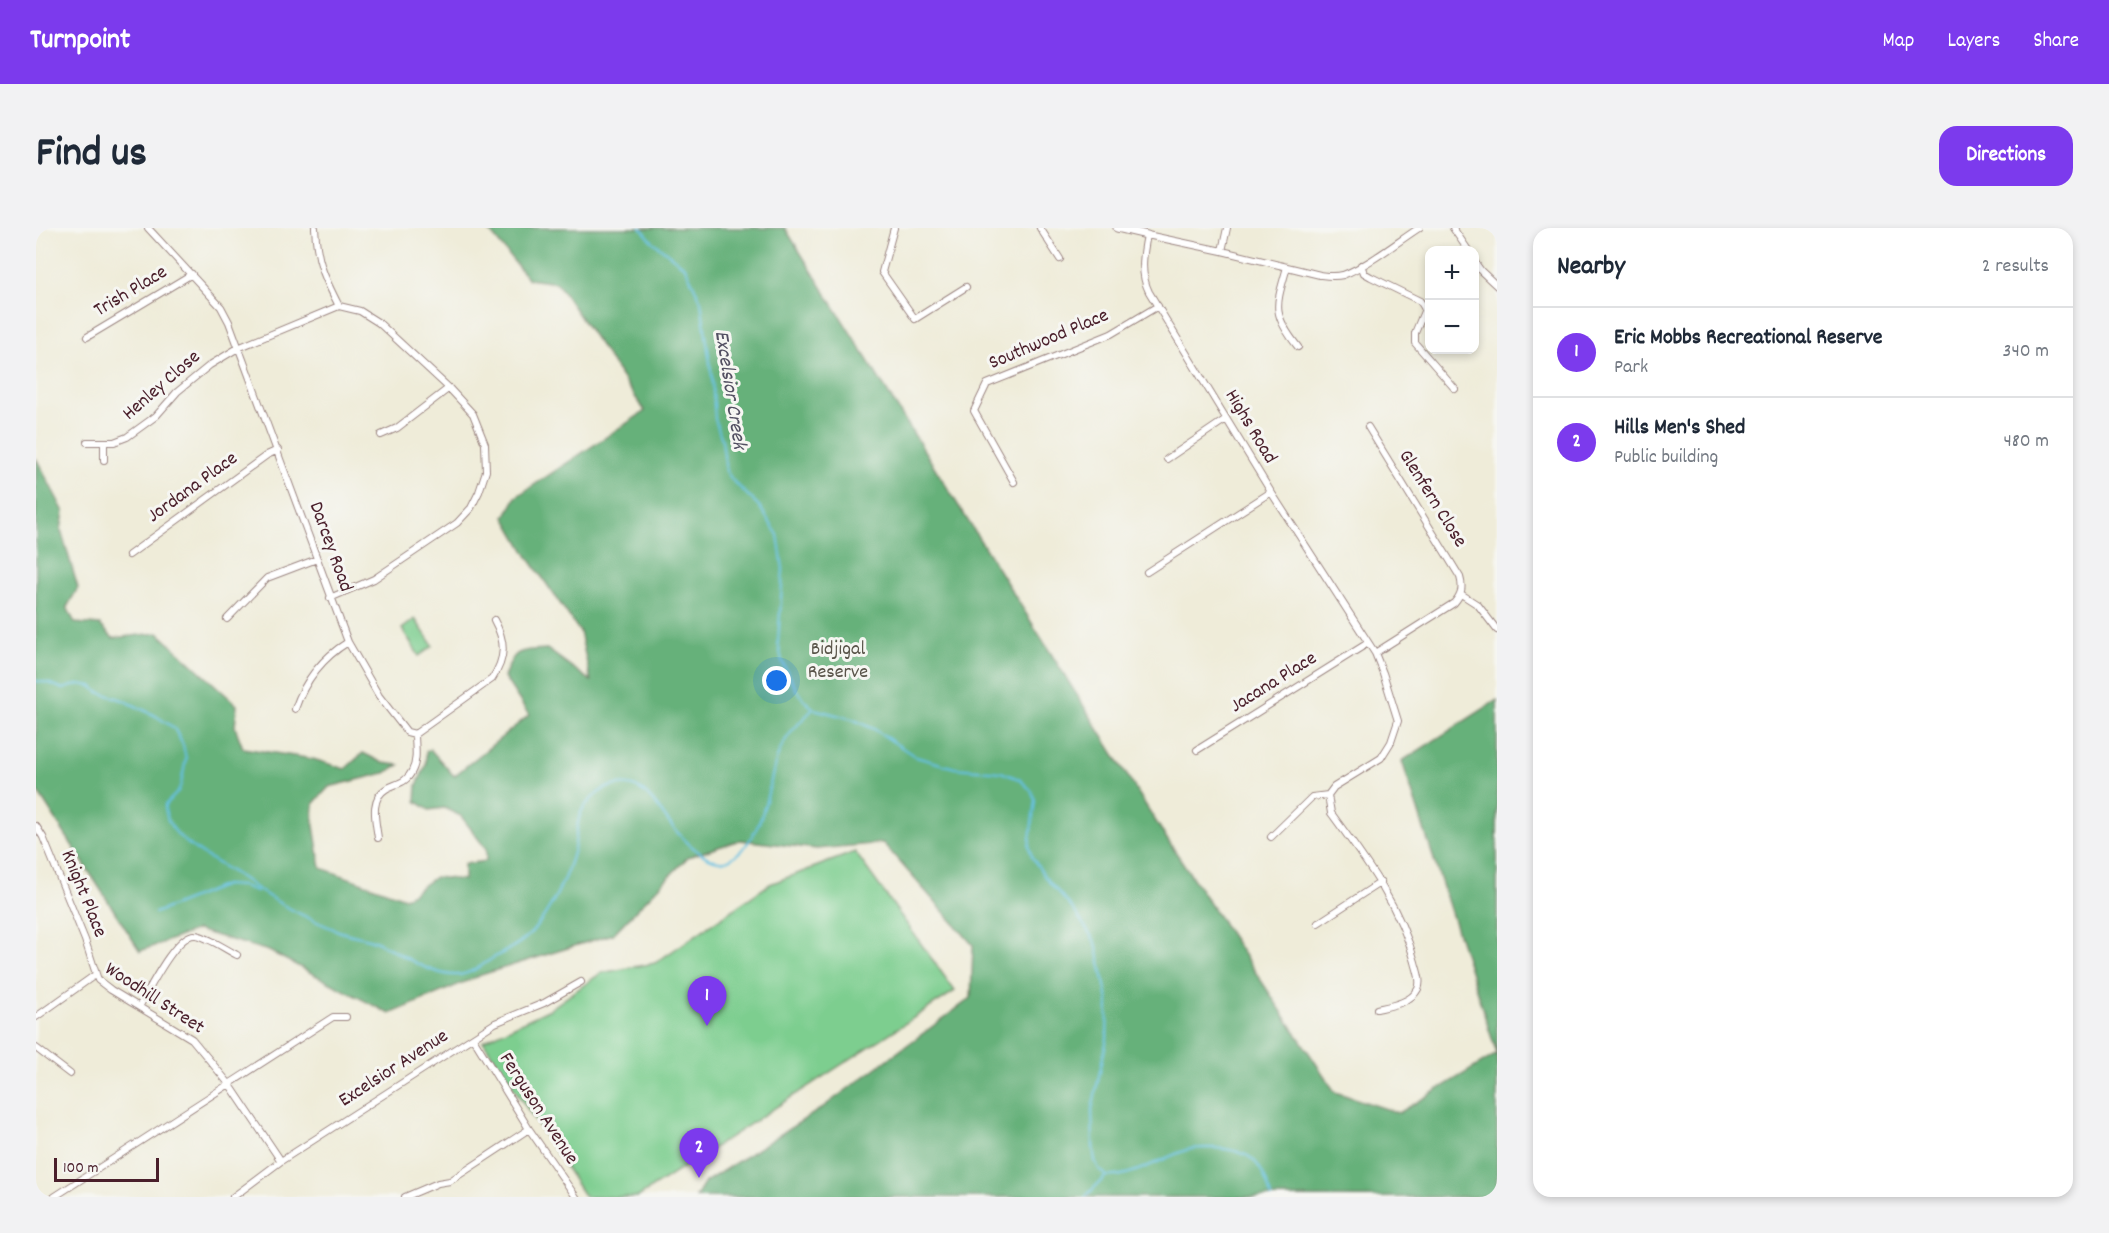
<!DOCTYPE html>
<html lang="en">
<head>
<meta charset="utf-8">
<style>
  :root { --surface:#fff; --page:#f2f2f3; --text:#1f2937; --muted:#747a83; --line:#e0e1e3; --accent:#7c3aed }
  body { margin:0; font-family:Dekko,sans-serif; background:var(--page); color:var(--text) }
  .controls { position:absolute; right:18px; top:18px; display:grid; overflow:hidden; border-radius:12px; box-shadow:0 3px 9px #0003 }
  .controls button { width:54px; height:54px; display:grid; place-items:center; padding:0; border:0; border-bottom:2px solid var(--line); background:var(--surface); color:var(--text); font:30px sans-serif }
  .scale { position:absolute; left:18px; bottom:15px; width:105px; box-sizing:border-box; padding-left:6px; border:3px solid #4a1f2b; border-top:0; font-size:16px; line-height:21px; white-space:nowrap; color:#4a1f2b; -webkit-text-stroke:4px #f6f6f2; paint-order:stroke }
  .you { position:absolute; left:741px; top:453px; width:21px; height:21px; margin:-15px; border:4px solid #fff; border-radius:50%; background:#1a73e8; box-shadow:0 0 0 9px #1a73e833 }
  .badge { display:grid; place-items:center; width:39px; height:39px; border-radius:50%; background:var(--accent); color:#fff; font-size:20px; font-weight:700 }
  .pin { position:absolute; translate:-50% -50px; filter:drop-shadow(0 2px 3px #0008) }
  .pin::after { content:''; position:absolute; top:32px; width:21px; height:18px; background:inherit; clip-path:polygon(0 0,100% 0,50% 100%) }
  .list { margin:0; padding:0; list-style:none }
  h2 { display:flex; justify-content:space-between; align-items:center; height:78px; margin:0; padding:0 24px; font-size:26px }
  h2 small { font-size:20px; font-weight:400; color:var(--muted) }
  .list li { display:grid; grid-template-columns:39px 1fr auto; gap:18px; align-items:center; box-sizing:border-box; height:90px; padding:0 24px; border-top:2px solid var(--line) }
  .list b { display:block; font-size:22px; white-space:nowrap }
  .list p { margin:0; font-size:20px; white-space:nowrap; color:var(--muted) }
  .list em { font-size:20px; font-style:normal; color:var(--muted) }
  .map { position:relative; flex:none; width:1461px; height:969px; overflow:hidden; border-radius:18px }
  header { display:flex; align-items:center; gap:36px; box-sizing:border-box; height:84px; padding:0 30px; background:var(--accent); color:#fff }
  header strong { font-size:28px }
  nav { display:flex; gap:33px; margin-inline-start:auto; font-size:21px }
  .intro { display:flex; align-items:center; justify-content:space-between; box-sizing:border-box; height:144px; padding:0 36px }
  h1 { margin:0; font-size:42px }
  .button { padding:15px 27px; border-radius:18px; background:var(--accent); color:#fff; font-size:21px; font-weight:700 }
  main { display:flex; gap:36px; padding:0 36px }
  aside { flex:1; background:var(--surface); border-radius:18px; box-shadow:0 3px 9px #0003 }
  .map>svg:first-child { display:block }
  .green { fill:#7dce8f; stroke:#64765d; stroke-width:1.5 }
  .forest { fill:#66b17a; stroke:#586852; stroke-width:1.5 }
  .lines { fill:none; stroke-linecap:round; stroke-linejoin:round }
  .stream { stroke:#67c2e4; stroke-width:2 }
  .minor-casing { stroke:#9c8682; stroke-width:8 }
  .tertiary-casing { stroke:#9c8682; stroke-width:9 }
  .minor { stroke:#fff; stroke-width:6 }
  .tertiary { stroke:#fff; stroke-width:7 }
  .labels { text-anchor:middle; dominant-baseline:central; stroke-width:6; stroke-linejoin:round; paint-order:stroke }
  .street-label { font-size:20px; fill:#4a1f2b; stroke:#f6f6f2 }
  .park-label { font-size:20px; fill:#595449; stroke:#f6f6f2 }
  .water-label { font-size:21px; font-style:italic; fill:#535062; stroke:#f6f6f2 }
</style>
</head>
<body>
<header>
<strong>Turnpoint</strong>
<nav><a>Map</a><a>Layers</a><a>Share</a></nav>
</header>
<div class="intro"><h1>Find us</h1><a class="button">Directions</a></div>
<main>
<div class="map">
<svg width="1461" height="969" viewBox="0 0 1461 969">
  <rect width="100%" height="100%" fill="#f6f6f2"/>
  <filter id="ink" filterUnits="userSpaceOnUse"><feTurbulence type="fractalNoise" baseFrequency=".0167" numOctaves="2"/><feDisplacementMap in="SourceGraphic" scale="12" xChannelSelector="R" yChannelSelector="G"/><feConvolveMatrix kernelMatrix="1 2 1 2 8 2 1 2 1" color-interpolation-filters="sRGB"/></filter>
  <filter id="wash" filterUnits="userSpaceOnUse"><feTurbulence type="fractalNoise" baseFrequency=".008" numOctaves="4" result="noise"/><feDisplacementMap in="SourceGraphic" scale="24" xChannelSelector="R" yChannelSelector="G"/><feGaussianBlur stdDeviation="1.35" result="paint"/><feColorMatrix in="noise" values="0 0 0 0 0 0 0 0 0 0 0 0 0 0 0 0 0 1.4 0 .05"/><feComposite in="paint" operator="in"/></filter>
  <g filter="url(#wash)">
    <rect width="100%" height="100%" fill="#efecd9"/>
    <path class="green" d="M379,391l18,27 -14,10 -17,-27z
      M819,624l100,139 -317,206h-53l-102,-156 67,-32 51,-36 54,-10 115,-79z"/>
    <path class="forest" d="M451,0h298l380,608 170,256 64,21 98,-59 -95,-293 95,-61v497h-801l9,-15 114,-72 152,-112 2,-53 -90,-102 -66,6 -77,-9 -52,17 -75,77 -132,41 -91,39 -121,-63 -72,-21 -57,21 -104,-162v-331l28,54 -3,18 17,58 -11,19 8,16 25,2 13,13 45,-5 79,72 -2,22 8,21 70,11 32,10 18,-16 20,10 16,2 -14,8 -56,14 -15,16 -1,17 8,48 84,30 30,-21 29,3v-16l22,-3v-12l-25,-33 -17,-8 -15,2 -13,-9 1,-16 9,-20v-13l4,-3 24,27 75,-61 -25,-38c10,-29 15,-26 43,-28l44,32 -11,-49 -52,-75 -23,-40 11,-20 129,-86 -88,-128 -29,-4z"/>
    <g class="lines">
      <path class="stream" d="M605,0l12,14 32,25 16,34 11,76 3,42 7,21 4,31 7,10 26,25 19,29 5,34 -5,73 4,19 14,28 8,11 10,9 38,10 22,10 42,28 39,11 46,4 18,7 12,11 4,10 -6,47 3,10 13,20 28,32 23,34 12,57 -1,38 -15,71 1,37 2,15 4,8 8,7c21,3 58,-19 79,-26 9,-3 19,-2 28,-2 37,2 48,13 57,49
        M0,453l13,2 14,6 16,-5 13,2 6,6 25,8 33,16 18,12 9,17 3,14 -5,25 -3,8 -13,13c-1,36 55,57 81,76 29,22 62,38 95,51 12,4 25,5 36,10 24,11 52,33 78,33 13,1 27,-10 38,-17 13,-7 29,-15 39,-26 19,-22 35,-55 42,-83 3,-12 2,-26 7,-37 6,-10 17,-21 28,-25 37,-13 49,25 68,45 12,13 37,38 55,26 33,-22 34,-66 45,-100 6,-20 22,-35 36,-49
        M119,685l70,-28 18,1 13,5
        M1049,969l21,-21"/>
    </g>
  </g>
  <g filter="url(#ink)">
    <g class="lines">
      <defs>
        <path id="minor" d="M112,0l73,79 8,15 119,320 31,54 28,36 8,2 77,-55c14,-21 14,-37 2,-59
          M279,0c2,34 9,49 24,78
          M858,0l-12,44 33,47 51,-32
          M1004,0l20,31
          M1417,0l15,22
          M1186,23l5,-23
          M1438,33l7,10 16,15
          M1325,37l3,8 7,4 49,24 5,8 -10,24v10l40,46
          M1251,39c-11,39 -16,46 11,80
          M51,109l105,-63
          M1332,199l92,150c3,10 2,17 -6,26l-79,50
          M345,207l16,-7 52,-40
          M51,214h27l13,-5 29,-21 21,-24 33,-27 28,-17 101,-42 21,5 19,12 70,65 24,26 12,30 1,27 -7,21 -8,16 -14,15 -83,56 -44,19
          M68,214v18
          M1131,231l59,-40
          M978,254l-40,-71 13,-27 124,-50 47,-28
          M93,327l138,-100 11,-5
          M1111,344l124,-80
          M1425,366l17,11 19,25
          M191,391l40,-41 50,-19
          M259,481c10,-29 27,-51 53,-67
          M1161,522l171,-107
          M0,598l7,11 42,103 13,40 13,10 81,49 38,46 51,76
          M1235,609l41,-40 16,-2
          M342,610c-2,-16 -9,-39 8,-49 10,-6 20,-5 26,-18 6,-11 3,-25 3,-37
          M1282,695l63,-41
          M103,779c9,-15 37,-73 56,-72 10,0 32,15 42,20
          M1341,781c13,-3 34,-6 41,-20 4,-8 -1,-18 -3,-27 -16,-58 -49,-101 -84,-149l-3,-18 6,-8 47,-29 10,-16 7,-21 -15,-48 -8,-20 -104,-161 -122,-200c-9,-18 -6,-37 -2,-57l75,16 98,24c8,1 15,2 23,0 26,-10 53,-32 76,-47
          M0,789l59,-42
          M437,810l56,91 47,68
          M0,820l34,26
          M18,969l279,-180h13
          M197,969l48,-36 214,-138 49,-20 37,-21
          M369,969l33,-14 12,-2 79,-52"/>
        <path id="tertiary" d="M1081,0l30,7"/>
      </defs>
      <use href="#minor" class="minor-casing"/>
      <use href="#tertiary" class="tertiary-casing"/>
      <use href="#minor" class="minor"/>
      <use href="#tertiary" class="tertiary"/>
    </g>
  </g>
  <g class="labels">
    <g class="street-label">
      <text transform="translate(95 64) rotate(-31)">Trish Place</text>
      <text transform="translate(1013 112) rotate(-23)">Southwood Place</text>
      <text transform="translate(126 158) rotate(-41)">Henley Close</text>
      <text transform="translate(1214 199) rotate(59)">Highs Road</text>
      <text transform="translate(157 260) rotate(-36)">Jordana Place</text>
      <text transform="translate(1396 271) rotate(58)">Glenfern Close</text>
      <text transform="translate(294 319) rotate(70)">Darcey Road</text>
      <text transform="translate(1238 455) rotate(-32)">Jacana Place</text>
      <text transform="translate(47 666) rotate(68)">Knight Place</text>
      <text transform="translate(118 771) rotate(33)">Woodhill Street</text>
      <text transform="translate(358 841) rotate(-33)">Excelsior Avenue</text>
      <text transform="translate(502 881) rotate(57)">Ferguson Avenue</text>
    </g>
    <g class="park-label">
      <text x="802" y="422">Bidjigal<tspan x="802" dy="23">Reserve</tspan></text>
    </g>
    <g class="water-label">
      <text transform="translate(693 162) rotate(81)">Excelsior Creek</text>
    </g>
  </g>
</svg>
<div class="controls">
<button>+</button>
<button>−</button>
</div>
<div class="scale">100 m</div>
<div class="you"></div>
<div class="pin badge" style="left:671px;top:798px">1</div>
<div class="pin badge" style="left:663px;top:950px">2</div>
</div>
<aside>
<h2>Nearby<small>2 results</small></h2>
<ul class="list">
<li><span class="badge">1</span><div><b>Eric Mobbs Recreational Reserve</b><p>Park</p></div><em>340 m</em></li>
<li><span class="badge">2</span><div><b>Hills Men's Shed</b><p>Public building</p></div><em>480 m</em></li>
</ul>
</aside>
</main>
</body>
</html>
